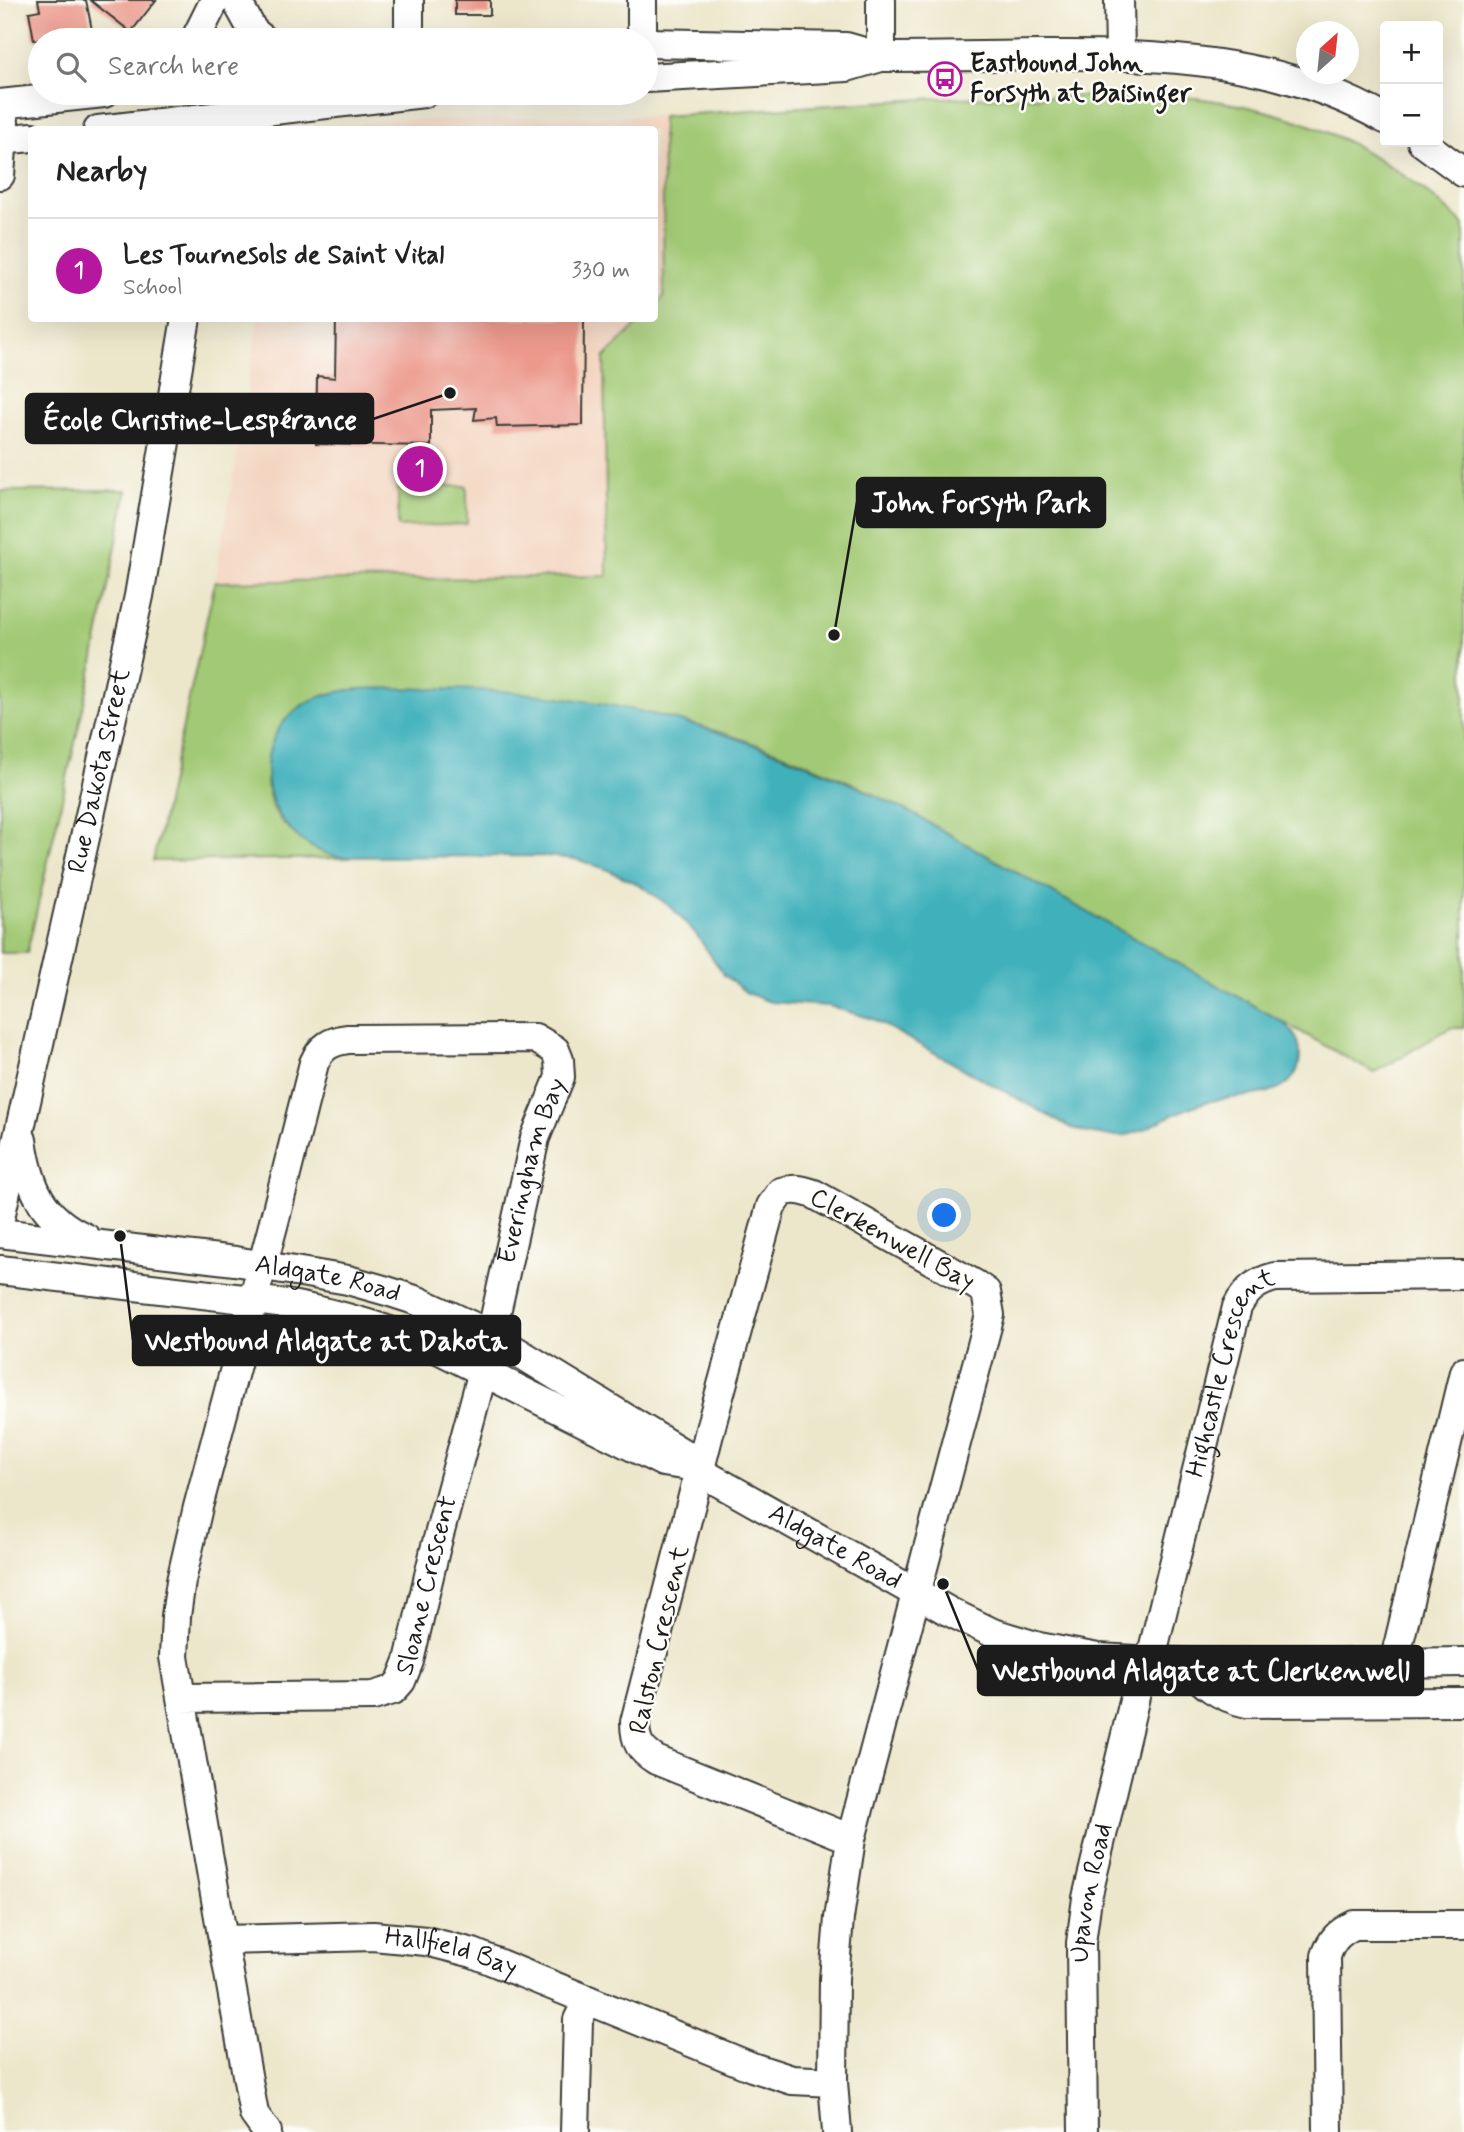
<!DOCTYPE html>
<html lang="en">
<head>
<meta charset="utf-8">
<style>
  :root { --surface:#fff; --page:#f6f6f6; --text:#222; --muted:#767676; --line:#e0e0e0; --accent:#b5179e }
  body { margin:0; font-family:Mynerve,sans-serif; background:var(--page); color:var(--text) }
  .controls { position:absolute; right:21px; top:21px; display:grid; overflow:hidden; border-radius:7px; box-shadow:0 7px 28px #0002 }
  .controls button { width:63px; height:63px; display:grid; place-items:center; padding:0; border:0; border-bottom:2px solid var(--line); background:var(--surface); color:var(--text); font:35px sans-serif }
  .compass { position:absolute; left:1296px; top:21px; width:63px; height:63px; border-radius:50%; background:var(--surface); box-shadow:0 7px 28px #0002; rotate:27deg }
  .you { position:absolute; left:945px; top:1216px; width:24px; height:24px; margin:-18px; border:5px solid #fff; border-radius:50%; background:#1a73e8; box-shadow:0 0 0 10px #1a73e833 }
  .badge { display:grid; place-items:center; width:46px; height:46px; border-radius:50%; background:var(--accent); color:#fff; font-size:23px; font-weight:700 }
  .pin { position:absolute; translate:-50% -50%; border:4px solid #fff; box-shadow:0 2px 7px #0006 }
  .list { margin:0; padding:0; list-style:none }
  h2 { display:flex; justify-content:space-between; align-items:center; height:91px; margin:0; padding:0 28px; font-size:30px }
  h2 small { font-size:23px; font-weight:400; color:var(--muted) }
  .list li { display:grid; grid-template-columns:46px 1fr auto; gap:21px; align-items:center; box-sizing:border-box; height:105px; padding:0 28px; border-top:2px solid var(--line) }
  .list b { display:block; font-size:26px; white-space:nowrap }
  .list p { margin:0; font-size:23px; white-space:nowrap; color:var(--muted) }
  .list em { font-size:23px; font-style:normal; color:var(--muted) }
  .icon { flex:none; width:38px; height:38px; fill:none; stroke:currentColor; stroke-width:2; stroke-linecap:round; stroke-linejoin:round }
  .map { position:relative; flex:none; width:1464px; height:2132px; overflow:hidden }
  .search { position:absolute; background:var(--surface); box-shadow:0 7px 28px #0002; left:28px; top:28px; width:630px; height:77px; display:flex; align-items:center; gap:18px; box-sizing:border-box; padding:0 24px; border-radius:38px; color:var(--muted); font-size:26px }
  .panel { position:absolute; background:var(--surface); box-shadow:0 7px 28px #0002; left:28px; top:126px; width:630px; height:196px; border-radius:7px }
  .map>svg:first-child { display:block }
  .built { fill:#f3d4bf }
  .green { fill:#a2c974; stroke:#5f7248; stroke-width:2 }
  .water { fill:#41b1bb; stroke:#2e666c; stroke-width:2 }
  .building { fill:#ec998c }
  .lines { fill:none; stroke-linecap:round; stroke-linejoin:round }
  .minor-casing { stroke:#3b3a36; stroke-width:32 }
  .minor { stroke:#fff; stroke-width:28 }
  .labels { text-anchor:middle; dominant-baseline:central; stroke-width:5; stroke-linejoin:round; paint-order:stroke }
  .poi-label { font-size:26px; font-weight:bold; fill:#1c1c1c; stroke:#fdfcf7; text-anchor:start }
  .street-label { font-size:26px; fill:#1c1c1c; stroke:#fdfcf7 }
  .leader { fill:none; stroke:#1c1c1c; stroke-width:2.5 }
  .callout-dot { fill:#1c1c1c; stroke:#fdfcf7; stroke-width:2.5 }
  .callout { fill:#1c1c1c; stroke:#1c1c1c; stroke-width:2.5 }
  .callout-label { font-size:28px; text-anchor:middle; font-weight:bold; fill:#fff }
</style>
</head>
<body>
<div class="map">
<svg width="1464" height="2132" viewBox="0 0 1464 2132">
  <rect width="100%" height="100%" fill="#fdfcf7"/>
  <filter id="ink" filterUnits="userSpaceOnUse"><feTurbulence type="fractalNoise" baseFrequency=".0143" numOctaves="2"/><feDisplacementMap in="SourceGraphic" scale="14" xChannelSelector="R" yChannelSelector="G"/><feConvolveMatrix kernelMatrix="1 2 1 2 8 2 1 2 1" color-interpolation-filters="sRGB"/></filter>
  <filter id="wash" filterUnits="userSpaceOnUse"><feTurbulence type="fractalNoise" baseFrequency=".00686" numOctaves="4" result="noise"/><feDisplacementMap in="SourceGraphic" scale="28" xChannelSelector="R" yChannelSelector="G"/><feGaussianBlur stdDeviation="1.57" result="paint"/><feColorMatrix in="noise" values="0 0 0 0 0 0 0 0 0 0 0 0 0 0 0 0 0 1.4 0 .05"/><feComposite in="paint" operator="in"/></filter>
  <g filter="url(#wash)">
    <rect width="100%" height="100%" fill="#ece6ca"/>
    <path class="built" d="M662,116l2,180 -9,11 -1,-177h-306l16,-7 30,-3z
      M258,319h385l-39,39 3,219 -392,5 23,-134z"/>
    <path class="green" d="M1159,95c123,7 215,45 305,130v803h-14l-76,45 -463,-260 -61,-31 -58,-25 -62,-22 -63,-18 -65,-13 -81,-11 -235,28c-20,28 -28,71 -4,101 5,6 15,11 21,16 19,14 26,18 49,20l-199,3 62,-279 392,-6 -3,-218 39,-39 11,-1 1,-11 9,-11 -2,-180 275,-18z
      M467,486v38l-69,3v-40z
      M127,490l-35,178 -65,285h-27v-462z"/>
    <path class="water" d="M436,689c29,1 57,1 86,4 142,13 262,55 389,120l370,208c12,9 20,20 19,36 -2,46 -65,36 -97,46 -59,18 -64,48 -132,25l-198,-109 -44,-13 -59,-4 -23,-9 -23,-18 -28,-41 -25,-27 -31,-22 -34,-16 -31,-10 -32,-3 -205,1c-77,-17 -99,-119 -28,-156 35,-18 88,-12 126,-12z"/>
    <g id="blocks">
      <path class="building" d="M38,0h48l8,40h-60l-5,-28 11,-2z
        M90,0h66l-25,32z
        M455,0h35v15h-35z
        M336,318h248l-1,107 -86,2 -1,-9 -22,2 2,-12 -45,2v36l-115,-2 1,-68 18,2z"/>
    </g>
  </g>
  <g filter="url(#ink)">
    <use href="#blocks" fill-opacity="0" stroke="#3b3a36" stroke-width="2"/>
    <g class="lines">
      <defs>
        <g id="minor">
          <path d="M236,0l17,31 11,9"/>
          <path d="M409,0v40"/>
          <path d="M642,0v40"/>
          <path d="M881,0v57"/>
          <path d="M1119,0l1,54"/>
          <path d="M195,40l20,-40"/>
          <path d="M646,43l200,4 35,10"/>
          <path d="M646,78l201,-11 34,-10c53,0 106,-1 160,-2 119,-1 238,3 344,64"/>
          <path d="M0,104l104,-11"/>
          <path d="M98,130l326,-37"/>
          <path d="M0,140l32,-3"/>
          <path d="M1422,142l42,31"/>
          <path d="M0,175l4,-53"/>
          <path d="M22,1140c7,46 19,78 64,98"/>
          <path id="s1" d="M0,1218l139,-622 47,-278"/>
          <path id="s2" d="M0,1233l235,28 113,19 39,11 31,10 67,31 199,122 6,12"/>
          <path id="s3" d="M0,1270l286,34c53,10 104,25 154,46l223,112 27,4 258,145 45,22 46,14 59,11 131,7 235,-3"/>
          <path d="M1185,1663c18,22 35,34 62,40l217,-1"/>
          <path d="M1394,1663l70,-291"/>
          <path id="s4" d="M181,1698l192,-2 20,-6 8,-9 8,-20 26,-111 48,-179 52,-233 25,-61 -1,-17 -4,-10 -20,-12 -187,1c-17,2 -27,8 -34,24l-40,159 -76,285 -17,74 -5,35 -2,41 49,283 150,-4 53,5 47,12 279,114 40,13 41,2 1,-103 5,-61 12,-79 139,-524 -4,-23 -10,-7 -162,-91c-12,-4 -20,-6 -33,-2l-10,14 -59,216 -77,300c0,20 5,28 21,38l195,79"/>
          <path d="M223,1940l31,174 13,18"/>
          <path d="M833,2082l4,50"/>
          <path d="M575,2132l3,-112 10,-20"/>
          <path id="s5" d="M1083,2132l-2,-189 6,-45 51,-214 12,-22 87,-355c10,-18 19,-25 38,-30l189,-2"/>
          <path d="M1328,2132l-2,-176c6,-17 12,-23 28,-31h110"/>
        </g>
      </defs>
      <use href="#minor" class="minor-casing"/>
      <use href="#minor" class="minor"/>
    </g>
  </g>
  <defs>
    <symbol id="bus-ring" viewBox="-11 -11 22 22"><circle r="9.5" fill="#fdfcf7" stroke="#b5179e" stroke-width="1.5"/><path d="M-5-6H5V4H4V6H2V4H-2V6H-4V4H-5ZM-3.5-4V0h7V-4ZM-3.5 1.2v1.5H-2V1.2ZM2 1.2v1.5H3.5V1.2Z" fill="#b5179e"/></symbol>
  </defs>
  <g fill-rule="evenodd">
    <use href="#bus-ring" x="926" y="60" width="38" height="38"/>
  </g>
  <g class="labels">
    <g class="poi-label">
      <text x="970" y="64">Eastbound John<tspan x="970" dy="30">Forsyth at Baisinger</tspan></text>
    </g>
    <g class="street-label">
      <text stroke="none"><textPath href="#s1" startOffset="458">Rue Dakota Street</textPath></text>
      <text stroke="none"><textPath href="#s4" startOffset="752">Everingham Bay</textPath></text>
      <text transform="translate(892 1240) rotate(29)">Clerkenwell Bay</text>
      <text stroke="none"><textPath href="#s2" startOffset="331">Aldgate Road</textPath></text>
      <text stroke="none"><textPath href="#s5" startOffset="782">Highcastle Crescent</textPath></text>
      <text stroke="none"><textPath href="#s3" startOffset="892">Aldgate Road</textPath></text>
      <text stroke="none"><textPath href="#s4" startOffset="324">Sloane Crescent</textPath></text>
      <text transform="translate(660 1640) rotate(-77)">Ralston Crescent</text>
      <text stroke="none"><textPath href="#s5" startOffset="240">Upavon Road</textPath></text>
      <text stroke="none"><textPath href="#s4" startOffset="2261">Hallfield Bay</textPath></text>
    </g>
  </g>
  <path class="leader" d="M450 393L373 419M834 635L857 502M120 1236L133 1340M943 1584L978 1670"/>
  <g class="callout-dot">
    <circle cx="450" cy="393" r="7"/>
    <circle cx="834" cy="635" r="7"/>
    <circle cx="120" cy="1236" r="7"/>
    <circle cx="943" cy="1584" r="7"/>
  </g>
  <g class="callout">
    <rect x="26" y="394" width="347" height="49" rx="7"/>
    <rect x="857" y="478" width="248" height="49" rx="7"/>
    <rect x="133" y="1316" width="387" height="49" rx="7"/>
    <rect x="978" y="1646" width="445" height="49" rx="7"/>
  </g>
  <g class="callout-label">
    <text x="200" y="429">École Christine-Lespérance</text>
    <text x="981" y="512">John Forsyth Park</text>
    <text x="326" y="1350">Westbound Aldgate at Dakota</text>
    <text x="1201" y="1680">Westbound Aldgate at Clerkenwell</text>
  </g>
</svg>
<div class="controls">
<button>+</button>
<button>−</button>
</div>
<svg class="compass" viewBox="-18 -18 36 36"><path d="M0-13l5 13h-10z" fill="#e53935"/><path d="M0 13l5-13h-10z" fill="#767676"/></svg>
<div class="you"></div>
<div class="pin badge" style="left:420px;top:469px">1</div>
<div class="search"><svg class="icon" aria-label="search" viewBox="0 0 24 24"><circle cx="10" cy="10" r="6"/><path d="M15 15l6 6"/></svg>Search here</div>
<section class="panel">
<h2>Nearby<small></small></h2>
<ul class="list">
<li><span class="badge">1</span><div><b>Les Tournesols de Saint Vital</b><p>School</p></div><em>330 m</em></li>
</ul>
</section>
</div>
</body>
</html>
